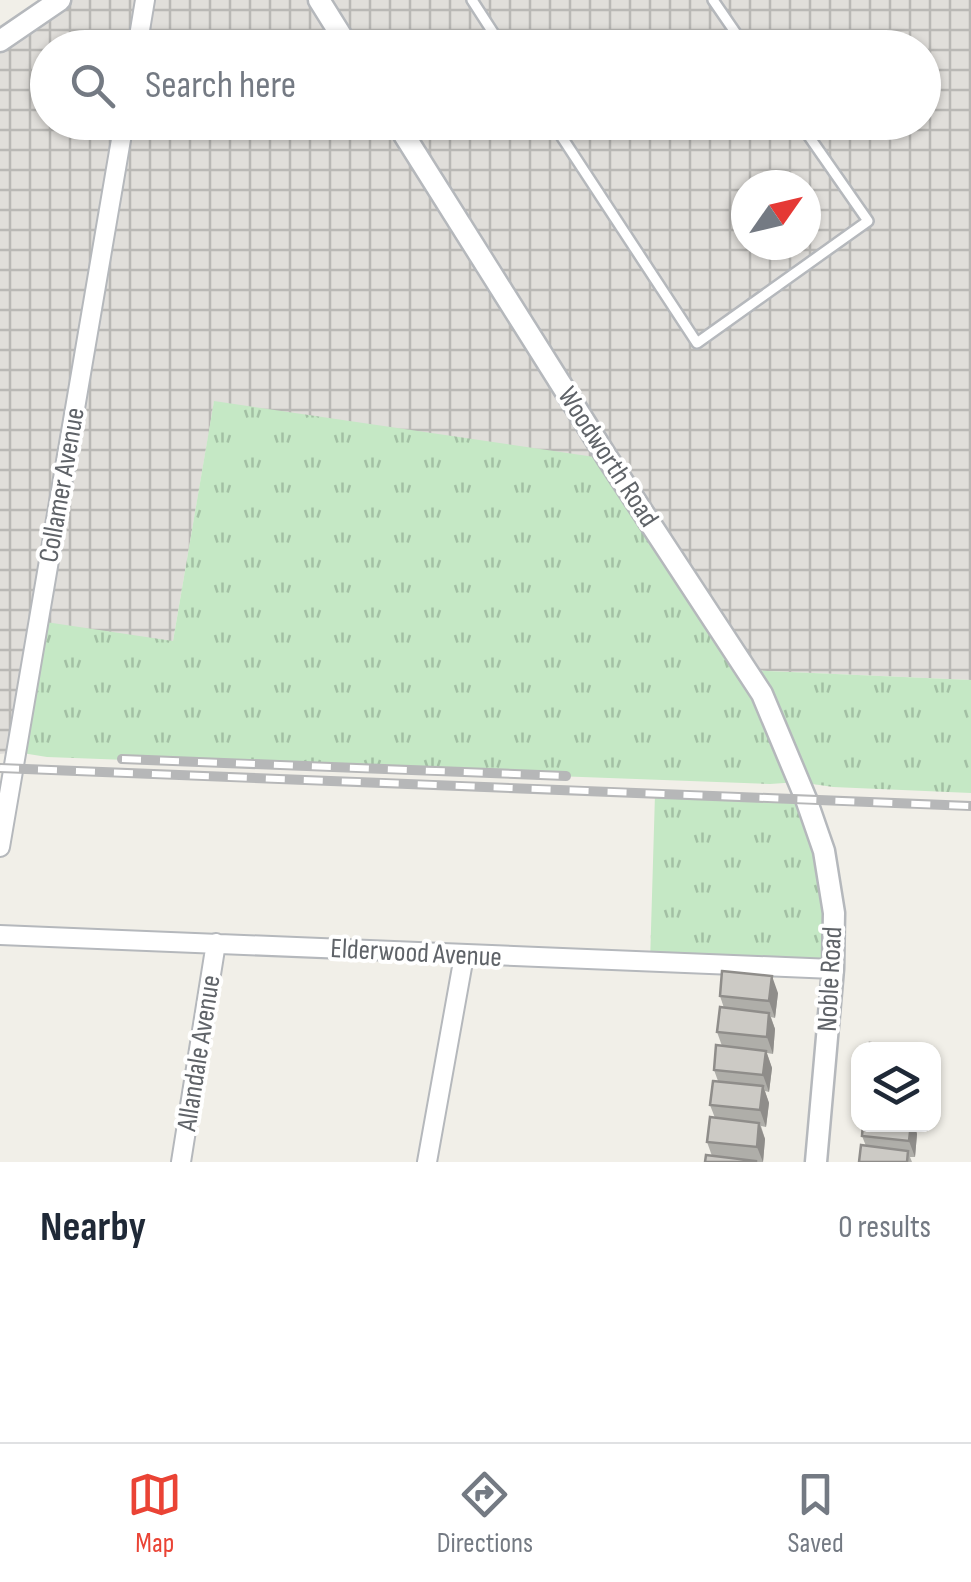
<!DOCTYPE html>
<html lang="en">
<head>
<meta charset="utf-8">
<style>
  :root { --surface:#fff; --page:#f2f2f3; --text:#1f2937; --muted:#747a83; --line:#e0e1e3; --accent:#ea4335 }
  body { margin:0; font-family:"Sofia Sans Condensed",sans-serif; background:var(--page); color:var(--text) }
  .controls { position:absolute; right:30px; bottom:30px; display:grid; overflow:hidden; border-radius:20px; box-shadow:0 2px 8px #0004 }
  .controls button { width:90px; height:90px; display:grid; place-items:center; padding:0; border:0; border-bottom:2px solid var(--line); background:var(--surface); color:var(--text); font:50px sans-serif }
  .compass { position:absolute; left:731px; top:170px; width:90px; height:90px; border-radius:50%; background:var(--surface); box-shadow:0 2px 8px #0004; rotate:56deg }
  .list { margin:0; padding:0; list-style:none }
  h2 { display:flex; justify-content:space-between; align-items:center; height:130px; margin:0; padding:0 40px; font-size:42px }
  h2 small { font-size:32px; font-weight:400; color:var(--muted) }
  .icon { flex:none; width:55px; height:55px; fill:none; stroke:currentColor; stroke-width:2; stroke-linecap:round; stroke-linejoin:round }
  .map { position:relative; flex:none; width:971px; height:1162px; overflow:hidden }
  .search { position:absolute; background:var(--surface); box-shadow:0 2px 8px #0004; left:30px; right:30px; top:30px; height:110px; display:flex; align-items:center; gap:25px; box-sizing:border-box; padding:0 35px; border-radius:55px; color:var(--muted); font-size:38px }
  .sheet { height:280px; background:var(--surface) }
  nav { display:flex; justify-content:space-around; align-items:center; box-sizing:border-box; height:140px; border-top:2px solid var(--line); background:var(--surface); font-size:28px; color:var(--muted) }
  nav a { display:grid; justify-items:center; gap:5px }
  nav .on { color:var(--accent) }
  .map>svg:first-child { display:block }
  .industrial { fill:url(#industrial-grid); fill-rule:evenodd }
  .grass { fill:url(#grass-tufts) }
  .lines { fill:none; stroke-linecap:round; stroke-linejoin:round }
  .service-casing { stroke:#b5b8bc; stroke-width:14 }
  .minor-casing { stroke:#b5b8bc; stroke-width:22 }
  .tertiary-casing { stroke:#b5b8bc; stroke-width:25 }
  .service { stroke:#fff; stroke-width:9 }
  .minor { stroke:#fff; stroke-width:18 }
  .tertiary { stroke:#fff; stroke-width:20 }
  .rail-casing { stroke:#b6b7b8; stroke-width:10 }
  .rail { stroke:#fff; stroke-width:6; stroke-dasharray:19; stroke-linecap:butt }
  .wall { fill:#afaea9 }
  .shaded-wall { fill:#8f8d8a }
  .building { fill:#cccac5; stroke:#8f8d8a; stroke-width:2.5 }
  .labels { text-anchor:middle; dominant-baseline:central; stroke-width:8; stroke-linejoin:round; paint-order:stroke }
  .street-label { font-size:28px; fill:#5f6368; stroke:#fff }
</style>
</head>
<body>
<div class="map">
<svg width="971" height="1162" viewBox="0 0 971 1162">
  <defs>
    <pattern id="industrial-grid" width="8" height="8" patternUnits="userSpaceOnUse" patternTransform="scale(2.5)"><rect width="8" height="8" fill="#e0deda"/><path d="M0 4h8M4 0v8" fill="none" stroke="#b9b8b5"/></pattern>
    <pattern id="grass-tufts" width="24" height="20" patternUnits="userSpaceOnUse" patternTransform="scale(2.5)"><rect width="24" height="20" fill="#c5e8c5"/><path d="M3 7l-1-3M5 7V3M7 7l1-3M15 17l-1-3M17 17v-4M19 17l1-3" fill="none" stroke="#a3c0a4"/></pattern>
  </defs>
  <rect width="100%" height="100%" fill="#f1efe8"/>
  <path class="industrial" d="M60,0h911v680l-225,-10 -532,-268 -41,239 -157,111 -16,2v-713zM48,48h876v74h-876zM746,185h60v60h-60z"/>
  <path class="grass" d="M214,401l394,58 138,211 225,10v113l-138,-6 -34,-5 -29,2 -723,-27 -31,-5 23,-131 134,20z
    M655,794l151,5 27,170 -183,-6z"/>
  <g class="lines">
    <defs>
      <path id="service" d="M472,0l31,48
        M713,0l33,48
        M552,122l145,221 171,-122 -69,-99"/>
      <path id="minor" d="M137,48l8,-48
        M0,847l124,-725
        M0,935l833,34
        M181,1162l35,-219
        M427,1162l37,-206"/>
      <path id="tertiary" d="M319,0l30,48
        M0,41l60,-41
        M396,122l212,337 154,235 44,105 18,52 10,62 -1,56 -17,193"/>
    </defs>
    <use href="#service" class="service-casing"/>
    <use href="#minor" class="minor-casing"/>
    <use href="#tertiary" class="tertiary-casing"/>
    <use href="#service" class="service"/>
    <use href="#minor" class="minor"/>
    <use href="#tertiary" class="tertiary"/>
    <defs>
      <path id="rail" d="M122,759l444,17
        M0,768l971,38"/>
    </defs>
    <use href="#rail" class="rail-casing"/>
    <use href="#rail" class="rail"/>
  </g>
  <path class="wall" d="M778,993l-3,25 -4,-1 4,12 -2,25 -6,-1 5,15 -3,24 -4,-1 4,12 -3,24 -5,-1 4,13 -2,23h-58l7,-6 -5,-14 8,-24 -5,-13 8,-24 -4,-11 8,-24 -5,-14 7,-24 -4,-12z
    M863,1124h51l3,10 -2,23h-5l2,5h-53l7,-16 -4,-10z"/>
  <path class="shaded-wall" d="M772,976l6,17 -3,25 -6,-17z
    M769,1013l6,16 -2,25 -6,-17z
    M766,1051l6,17 -3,24 -6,-17z
    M763,1086l6,17 -3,24 -6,-17z
    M759,1123l6,16 -2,23 -6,-15z
    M911,1124h3l3,10 -2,23 -6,-16z"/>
  <path class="building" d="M722,971l50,5 -3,25 -49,-5z
    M720,1007l49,6 -2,24 -50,-5z
    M870,1043l47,5v2h-47z
    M716,1045l50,6 -3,24 -49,-5z
    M713,1081l50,5 -3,24 -50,-5z
    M710,1117l49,6 -2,24 -50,-5z
    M863,1124h48l-2,17 -47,-5z
    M861,1145l47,6 -1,11h-48z
    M706,1155l50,6v1h-51z"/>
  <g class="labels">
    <g class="street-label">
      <text transform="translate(608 457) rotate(57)">Woodworth Road</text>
      <text transform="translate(62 485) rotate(-80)">Collamer Avenue</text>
      <text transform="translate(416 953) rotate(3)">Elderwood Avenue</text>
      <text transform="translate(830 979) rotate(-87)">Noble Road</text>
      <text transform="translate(199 1053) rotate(-81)">Allandale Avenue</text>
    </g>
  </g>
</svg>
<div class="controls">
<button><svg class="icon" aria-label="layers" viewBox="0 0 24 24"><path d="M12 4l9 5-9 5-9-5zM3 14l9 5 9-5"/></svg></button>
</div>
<svg class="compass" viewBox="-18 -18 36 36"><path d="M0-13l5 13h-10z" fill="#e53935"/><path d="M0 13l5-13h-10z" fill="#747a83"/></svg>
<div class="search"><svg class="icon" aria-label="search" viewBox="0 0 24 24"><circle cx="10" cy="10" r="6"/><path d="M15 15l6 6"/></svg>Search here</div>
</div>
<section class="sheet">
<h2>Nearby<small>0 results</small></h2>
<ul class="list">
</ul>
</section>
<nav>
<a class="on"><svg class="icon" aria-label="map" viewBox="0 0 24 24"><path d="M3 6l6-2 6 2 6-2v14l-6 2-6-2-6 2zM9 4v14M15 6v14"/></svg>Map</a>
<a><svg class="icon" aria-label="directions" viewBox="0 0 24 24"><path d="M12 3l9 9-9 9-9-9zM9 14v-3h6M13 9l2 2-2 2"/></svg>Directions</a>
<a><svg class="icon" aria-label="saved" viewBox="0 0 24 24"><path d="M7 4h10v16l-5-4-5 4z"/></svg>Saved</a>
</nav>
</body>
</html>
